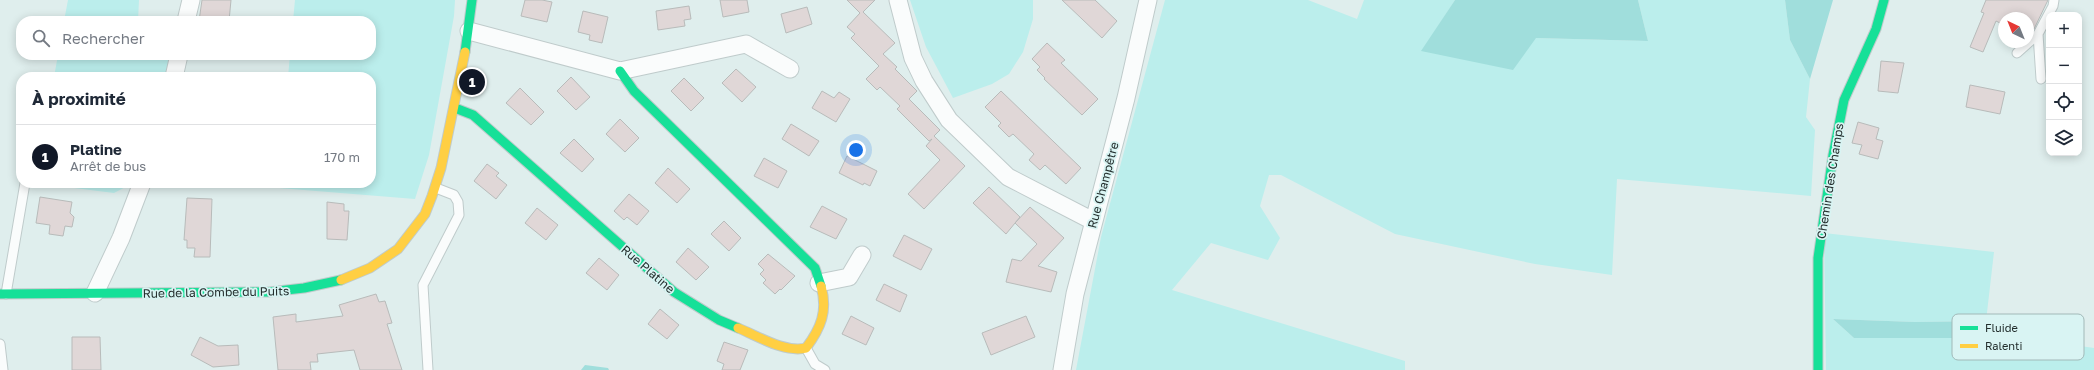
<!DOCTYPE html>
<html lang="fr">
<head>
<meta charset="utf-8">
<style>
  :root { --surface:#fff; --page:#f6f6f7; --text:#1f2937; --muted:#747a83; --line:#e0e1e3; --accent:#111827 }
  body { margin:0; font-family:"Golos Text",sans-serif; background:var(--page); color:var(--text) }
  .controls { position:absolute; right:12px; top:12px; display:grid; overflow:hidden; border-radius:8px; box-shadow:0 2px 10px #0003 }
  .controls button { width:36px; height:36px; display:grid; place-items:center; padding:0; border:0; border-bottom:1px solid var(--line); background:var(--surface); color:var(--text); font:20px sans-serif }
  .compass { position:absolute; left:1998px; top:12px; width:36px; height:36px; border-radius:50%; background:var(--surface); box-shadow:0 2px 10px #0003; rotate:317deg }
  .you { position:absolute; left:856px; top:150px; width:14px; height:14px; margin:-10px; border:3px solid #fff; border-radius:50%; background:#1a73e8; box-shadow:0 0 0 6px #1a73e833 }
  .badge { display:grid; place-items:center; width:26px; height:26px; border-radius:50%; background:var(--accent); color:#fff; font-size:13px; font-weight:700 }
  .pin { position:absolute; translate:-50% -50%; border:2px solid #fff; box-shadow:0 1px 4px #0006 }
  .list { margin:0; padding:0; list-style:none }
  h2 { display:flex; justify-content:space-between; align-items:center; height:52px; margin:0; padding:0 16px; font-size:17px }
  h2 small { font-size:13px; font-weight:400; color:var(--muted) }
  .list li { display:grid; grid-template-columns:26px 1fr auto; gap:12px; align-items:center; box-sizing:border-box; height:64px; padding:0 16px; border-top:1px solid var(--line) }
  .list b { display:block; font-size:15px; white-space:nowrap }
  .list p { margin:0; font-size:13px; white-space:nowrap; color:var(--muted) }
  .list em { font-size:13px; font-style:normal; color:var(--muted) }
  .icon { flex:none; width:22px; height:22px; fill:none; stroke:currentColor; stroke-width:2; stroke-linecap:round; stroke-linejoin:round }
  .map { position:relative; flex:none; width:2094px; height:370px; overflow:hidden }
  .search { position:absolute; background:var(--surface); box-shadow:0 2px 10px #0003; left:16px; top:16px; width:360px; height:44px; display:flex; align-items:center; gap:10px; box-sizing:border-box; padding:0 14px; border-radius:16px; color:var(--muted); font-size:15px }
  .panel { position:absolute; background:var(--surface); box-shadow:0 2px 10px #0003; left:16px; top:72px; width:360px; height:116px; border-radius:16px }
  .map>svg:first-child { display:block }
  .green { fill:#bbeeec }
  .forest { fill:#a0dedc }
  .building { fill:#e0d7d7; stroke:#b8bbba }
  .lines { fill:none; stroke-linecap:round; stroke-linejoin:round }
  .lane-casing { stroke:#bfcbcb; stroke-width:11 }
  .street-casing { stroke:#bfcbcb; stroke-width:19 }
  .fast-casing { stroke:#bfcbcb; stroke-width:11 }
  .slow-casing { stroke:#bfcbcb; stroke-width:11 }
  .lane { stroke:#fafcfc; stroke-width:9 }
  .street { stroke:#fafcfc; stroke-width:17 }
  .fast { stroke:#16e098; stroke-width:9 }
  .slow { stroke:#ffcf43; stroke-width:9 }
  .labels { text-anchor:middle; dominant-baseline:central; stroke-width:3.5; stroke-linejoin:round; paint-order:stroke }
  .street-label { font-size:12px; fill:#232e2d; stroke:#d9f4f3 }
  .key { fill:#d9f4f3; stroke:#a2b9b8; stroke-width:1 }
  .key-label { font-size:11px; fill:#232e2d }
</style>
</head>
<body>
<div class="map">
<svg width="2094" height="370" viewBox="0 0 2094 370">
  <rect width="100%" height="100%" fill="#dfeeed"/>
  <path class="green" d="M68,0h71l-1,21h-74z
    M295,0h160l-1,16 -25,139 -14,44 -136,-11 1,-5h91v-106h-83l2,-22h81v-34h-78z
    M910,0h123v19l-10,33 -14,22 -17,10 -39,14 -27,-51z
    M1165,0h143l49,19 7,-19h91l-33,51 114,-13 112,3 -10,-41h147l5,40 20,39 -4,38 9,13 -4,66 -194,-17 -5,96 -77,-11 -140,-30 -114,-59h-12l-9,31 20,32 -12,22 -57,-17 -39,47 233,71v9h-329l25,-133z
    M58,55h113l-5,22h-112z
    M34,183h99l-19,10z
    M1824,233l170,19 -8,69 -71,1 -82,-3 21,19c80,0 162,-3 240,10v22h-268z"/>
  <path class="forest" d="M1455,0h183l10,41 -112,-3 -23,32 -92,-19z
    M1785,0h48l-23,79 -20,-39z
    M1833,319l82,3 71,-1 82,10 -1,13 -116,-6h-97z
    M585,365l23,3 1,2h-28z"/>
  <path class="building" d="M202,0h29l-2,21h-30z
    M525,0h17l10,2 -5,20 -26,-6z
    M720,0h27l2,12 -26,5z
    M847,0h28l-12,12 32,31 -12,11 14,13 -2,2 22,22 -8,8 31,31 -6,6 31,30 -41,43 -16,-15 32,-34 -14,-14 6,-7 -3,2 -32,-32 3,-3 -20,-19 -3,3 -11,-11 13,-13 -28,-28 4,-4 -8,-7 13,-14z
    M1062,0h33l22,21 -15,17z
    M1986,0h62l-14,29 -6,-2v-9h-24l-2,6 -6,-3 -13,31 -13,-5 14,-34 -3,-1z
    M689,6l2,13 -7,1 1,6 -27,4 -2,-19z
    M807,7l5,17 -26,9 -5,-19z
    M583,11l25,6 -6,26 -13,-3 1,-5 -12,-3z
    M1047,43l18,17 -4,3 37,36 -16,16 -38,-36 1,-1 -8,-8 3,-3 -8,-8z
    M1881,61l23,2 -6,30 -20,-2z
    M736,69l20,18 -14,15 -20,-19z
    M571,77l19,20 -14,13 -19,-19z
    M684,78l20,20 -13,13 -20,-20z
    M1970,85l35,7 -5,22 -34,-7z
    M520,88l24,24 -13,13 -25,-22z
    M822,91l12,7 5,-6 11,7 -14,23 -24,-14z
    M1001,91l80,77 -15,16 -21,-19 -5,5 -11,-10 5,-6 -21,-20 -4,3 -11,-11 3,-3 -16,-16z
    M620,119l19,19 -14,14 -19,-18z
    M1858,122l21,6 -3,11 7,2 -5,18 -19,-5 3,-9 -10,-2z
    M791,124l28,17 -10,15 -27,-17z
    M574,139l20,20 -12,13 -22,-19z
    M847,156l30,15 -7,15 -6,-3 -1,2 -24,-12z
    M764,158l23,13 -9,17 -24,-12z
    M487,164l12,9 -3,3 11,9 -11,14 -22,-18z
    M668,168l22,21 -13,14 -22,-20z
    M989,187l31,30 -14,17 -33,-31z
    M629,194l20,17 -12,14 -10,-8 -3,3 -10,-9z
    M40,197l32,5 -2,11 4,4 -2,10 -7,-1 -2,10 -14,-2 1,-9 -14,-2z
    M187,198l25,1 -2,58h-16l1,-9h-8v-8h-3z
    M327,202l17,2v7h5l-2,29 -20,-1z
    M822,206l25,13 -11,20 -26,-12z
    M1030,207l34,31 -26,28 19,6 -6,20 -45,-10 6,-23 9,2 16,-17 -22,-21z
    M537,208l21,17 -12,15 -21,-17z
    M724,221l17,17 -12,13 -18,-17z
    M904,235l28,14 -11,21 -28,-14z
    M688,248l21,19 -13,13 -20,-18z
    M768,254l27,22 -14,14 -1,-1 -5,5 -12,-11 3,-3 -6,-6 4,-4 -6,-6z
    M599,258l20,17 -12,15 -21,-17z
    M884,284l23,11 -7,17 -24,-12z
    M376,294l3,8 6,-1 7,22 -5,1 15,46h-42l-6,-20 -37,4 1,8h-8l1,8h-33l-5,-53 23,-3v8l47,-6 -4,-11z
    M660,309l19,16 -12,14 -19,-15z
    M851,316l23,12 -8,17 -24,-11z
    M1026,316l9,21 -44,18 -9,-22z
    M72,337h28l1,33h-29z
    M200,337l18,9 20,-1 1,20 -26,2 -22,-12z
    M724,342l24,8 -8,20h-18l2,-6 -7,-3z"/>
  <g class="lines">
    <defs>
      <path id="lane" d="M2017,53l21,-19
        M2041,79l-3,-45 15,-28 1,-6
        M6,294l19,-111
        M0,344l3,26
        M806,348l9,16 10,6
        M428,370l-5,-85 36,-70 -1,-13 -4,-7 -18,-7"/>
      <path id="street" d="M898,0l15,58 11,23 25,39 59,57 85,44
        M186,21l5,-21
        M469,31l151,40 126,-27 44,25
        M174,77l5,-22
        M819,283l30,-6 13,-22
        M95,293l26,-55 21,-55
        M1062,370l13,-76 51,-196 22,-98"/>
      <path id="fast" d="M465,52l7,-52
        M620,71l14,20 181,177 6,18
        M455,108l18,7 201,177 45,28 19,8
        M0,294l269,-2 35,-4 37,-8
        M1818,370v-112l15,-103 11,-55 32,-71 8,-29"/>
      <path id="slow" d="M341,280l29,-12 28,-19 27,-35 7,-18 9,-28 24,-116
        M738,328c20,8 46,25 68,20 15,-20 22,-37 15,-62"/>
    </defs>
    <use href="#lane" class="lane-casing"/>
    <use href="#street" class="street-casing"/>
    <use href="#fast" class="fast-casing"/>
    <use href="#slow" class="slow-casing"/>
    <use href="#lane" class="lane"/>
    <use href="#street" class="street"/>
    <use href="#fast" class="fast"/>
    <use href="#slow" class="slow"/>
  </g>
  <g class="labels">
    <g class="street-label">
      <text transform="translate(1830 181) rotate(-81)">Chemin des Champs</text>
      <text transform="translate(1103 185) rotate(-75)">Rue Champêtre</text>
      <text transform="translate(648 269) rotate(41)">Rue Platine</text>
      <text transform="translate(216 292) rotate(-1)">Rue de la Combe du Puits</text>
    </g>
  </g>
  <rect x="1952" y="314" width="132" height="46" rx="6" class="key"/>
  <rect x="1960" y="326" width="18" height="4" fill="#16e098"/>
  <rect x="1960" y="344" width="18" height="4" fill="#ffcf43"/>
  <g class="key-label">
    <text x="1985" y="332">Fluide</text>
    <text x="1985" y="350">Ralenti</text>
  </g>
</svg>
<div class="controls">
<button>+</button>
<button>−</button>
<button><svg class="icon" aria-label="locate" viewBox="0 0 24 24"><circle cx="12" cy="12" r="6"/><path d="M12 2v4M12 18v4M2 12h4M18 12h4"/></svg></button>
<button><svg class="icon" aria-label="layers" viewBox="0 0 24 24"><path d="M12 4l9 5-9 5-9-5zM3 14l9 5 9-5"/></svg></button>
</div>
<svg class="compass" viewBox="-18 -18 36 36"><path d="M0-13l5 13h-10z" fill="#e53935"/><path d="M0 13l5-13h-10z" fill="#747a83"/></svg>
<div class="you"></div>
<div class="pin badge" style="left:472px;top:82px">1</div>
<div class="search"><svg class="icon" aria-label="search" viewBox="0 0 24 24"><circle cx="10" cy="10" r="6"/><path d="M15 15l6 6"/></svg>Rechercher</div>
<section class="panel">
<h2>À proximité<small></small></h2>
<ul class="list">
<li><span class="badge">1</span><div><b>Platine</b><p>Arrêt de bus</p></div><em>170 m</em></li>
</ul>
</section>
</div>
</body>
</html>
